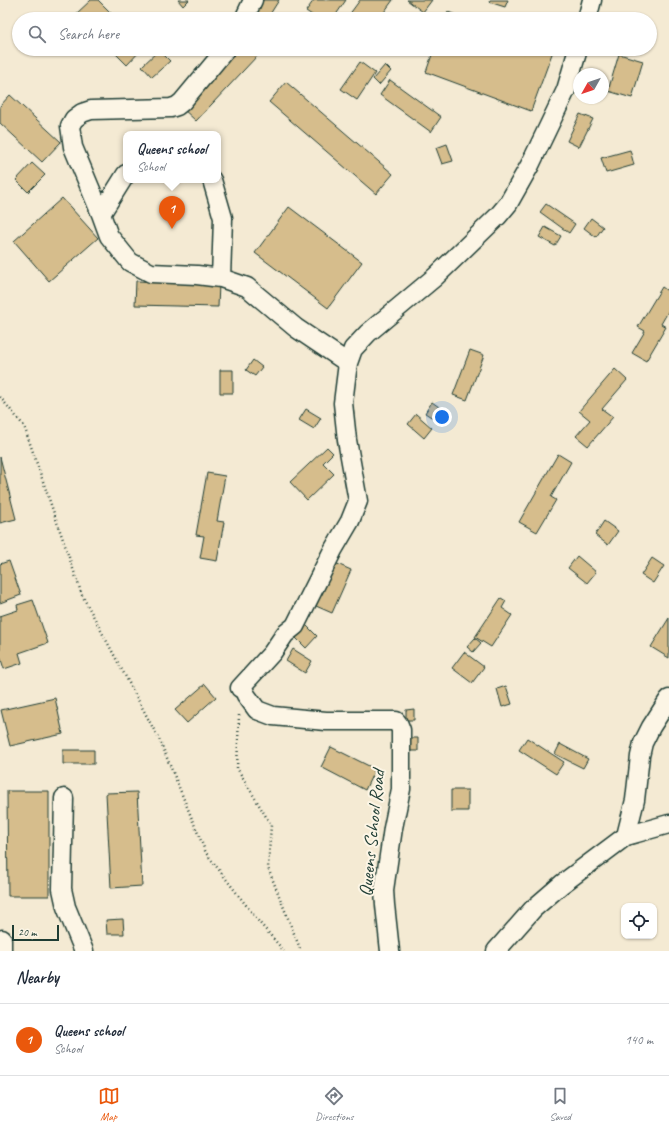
<!DOCTYPE html>
<html lang="en">
<head>
<meta charset="utf-8">
<style>
  :root { --surface:#fff; --page:#f2f2f3; --text:#1f2937; --muted:#747a83; --line:#e0e1e3; --accent:#ea580c }
  body { margin:0; font-family:Caveat,sans-serif; background:var(--page); color:var(--text) }
  .controls { position:absolute; right:12px; bottom:12px; display:grid; overflow:hidden; border-radius:8px; box-shadow:0 1px 3px #0004 }
  .controls button { width:36px; height:36px; display:grid; place-items:center; padding:0; border:0; border-bottom:1px solid var(--line); background:var(--surface); color:var(--text); font:20px sans-serif }
  .compass { position:absolute; left:573px; top:68px; width:36px; height:36px; border-radius:50%; background:var(--surface); box-shadow:0 1px 3px #0004; rotate:230deg }
  .scale { position:absolute; left:12px; bottom:10px; width:47px; box-sizing:border-box; padding-left:4px; border:2px solid #1f3d34; border-top:0; font-size:11px; line-height:14px; white-space:nowrap; color:#1f3d34; -webkit-text-stroke:3px #fcf5e5; paint-order:stroke }
  .you { position:absolute; left:442px; top:417px; width:14px; height:14px; margin:-10px; border:3px solid #fff; border-radius:50%; background:#1a73e8; box-shadow:0 0 0 6px #1a73e833 }
  .badge { display:grid; place-items:center; width:26px; height:26px; border-radius:50%; background:var(--accent); color:#fff; font-size:13px; font-weight:700 }
  .pin { position:absolute; translate:-50% -33px; filter:drop-shadow(0 1px 2px #0008) }
  .pin::after { content:''; position:absolute; top:21px; width:14px; height:12px; background:inherit; clip-path:polygon(0 0,100% 0,50% 100%) }
  .popup { position:absolute; left:123px; top:131px; width:98px; height:52px; box-sizing:border-box; display:grid; place-content:center; border-radius:8px; background:var(--surface); filter:drop-shadow(0 1px 3px #0005); font-size:13px; white-space:nowrap; color:var(--muted) }
  .popup b { font-size:15px; color:var(--text) }
  .popup::after { content:''; position:absolute; left:50%; top:100%; margin-left:-8px; border:8px solid transparent; border-top-color:var(--surface) }
  .list { margin:0; padding:0; list-style:none }
  h2 { display:flex; justify-content:space-between; align-items:center; height:52px; margin:0; padding:0 16px; font-size:17px }
  h2 small { font-size:13px; font-weight:400; color:var(--muted) }
  .list li { display:grid; grid-template-columns:26px 1fr auto; gap:12px; align-items:center; box-sizing:border-box; height:72px; padding:0 16px; border-top:1px solid var(--line) }
  .list b { display:block; font-size:15px; white-space:nowrap }
  .list p { margin:0; font-size:13px; white-space:nowrap; color:var(--muted) }
  .list em { font-size:13px; font-style:normal; color:var(--muted) }
  .icon { flex:none; width:22px; height:22px; fill:none; stroke:currentColor; stroke-width:2; stroke-linecap:round; stroke-linejoin:round }
  .map { position:relative; flex:none; width:669px; height:951px; overflow:hidden }
  .search { position:absolute; background:var(--surface); box-shadow:0 1px 3px #0004; left:12px; right:12px; top:12px; height:44px; display:flex; align-items:center; gap:10px; box-sizing:border-box; padding:0 14px; border-radius:22px; color:var(--muted); font-size:15px }
  .sheet { height:124px; background:var(--surface) }
  nav { display:flex; justify-content:space-around; align-items:center; box-sizing:border-box; height:56px; border-top:1px solid var(--line); background:var(--surface); font-size:11px; color:var(--muted) }
  nav a { display:grid; justify-items:center; gap:2px }
  nav .on { color:var(--accent) }
  .map>svg:first-child { display:block }
  .building { fill:#d6bd8c; stroke:#1f3d34 }
  .lines { fill:none; stroke-linecap:round; stroke-linejoin:round }
  .street-casing { stroke:#1f3d34; stroke-width:21 }
  .path { stroke:#1f3d34; stroke-width:2.5; stroke-dasharray:1 3; stroke-linecap:butt }
  .street { stroke:#fcf5e5; stroke-width:18 }
  .labels { text-anchor:middle; dominant-baseline:central; stroke-width:4; stroke-linejoin:round; paint-order:stroke }
  .street-label { font-size:19px; fill:#1f3d34; stroke:#fcf5e5 }
</style>
</head>
<body>
<div class="map">
<svg width="669" height="951" viewBox="0 0 669 951">
  <rect width="100%" height="100%" fill="#f4ead3"/>
  <filter id="ink" filterUnits="userSpaceOnUse"><feTurbulence type="fractalNoise" baseFrequency=".025" numOctaves="2"/><feDisplacementMap in="SourceGraphic" scale="8" xChannelSelector="R" yChannelSelector="G"/><feConvolveMatrix kernelMatrix="1 2 1 2 8 2 1 2 1" color-interpolation-filters="sRGB"/></filter>
  <g filter="url(#ink)">
    <path class="building" d="M91,0h7l19,19h-36l-5,-5z
      M178,0h11l-6,6z
      M260,0h19l-12,19h-19z
      M314,0h32l-13,19h-15l-12,-8z
      M360,0h33l-14,19h-33z
      M407,0h25l-9,12z
      M490,0h18l-3,7 -16,-5z
      M448,12l19,7h-22z
      M111,49h31l-15,16z
      M238,49h14l6,6 -62,66 -14,-13z
      M434,49h114l5,2 -22,60 -105,-39z
      M159,50l11,11 -18,16 -10,-11z
      M619,54l24,7 -11,37 -24,-7z
      M360,62l15,11 -18,27 -16,-11z
      M385,65l6,6 -12,14 -6,-6z
      M390,80l51,37 -10,15 -51,-37z
      M286,82l107,92 -17,20 -107,-92z
      M10,95l51,47 -19,20 -42,-39v-17z
      M580,114l13,5 -14,28 -12,-6z
      M447,144l6,17 -11,3 -6,-16z
      M630,150l4,15 -28,8 -5,-15z
      M32,163l13,12 -17,17 -12,-12z
      M62,198l36,40 -49,43 -35,-40z
      M546,204l29,20 -6,9 -29,-21z
      M289,207l73,55 -34,46 -73,-55z
      M591,218l12,9 -7,10 -12,-9z
      M545,227l16,9 -6,10 -16,-9z
      M136,281l83,3 -1,23 -83,-2z
      M662,287l7,5v18l-8,14 5,3 -20,34 -14,-8 13,-22 -7,-4z
      M470,350l14,5 -17,45 -14,-5z
      M253,360l9,7 -7,9 -9,-6z
      M615,369l12,11 -25,29 11,8 -25,29 -12,-10 14,-16 -11,-9z
      M220,370h13v23h-13z
      M432,402l17,12 -7,10 -17,-11z
      M306,409l15,9 -7,11 -15,-9z
      M416,414l16,14 -8,10 -16,-14z
      M327,447l6,6 -10,10 11,11 -27,26 -17,-18z
      M558,454l13,8 -20,35 5,3 -19,32 -18,-10z
      M0,457l16,62 -16,4z
      M207,473l18,3 -8,45 7,1 -7,39 -17,-3 4,-22 -8,-1z
      M604,521l14,10 -10,14 -13,-10z
      M577,556l19,16 -9,11 -19,-15z
      M652,558l12,8 -11,17 -12,-8z
      M9,561l12,34 -21,8v-39z
      M335,563l16,7 -19,43 -16,-7z
      M501,598l5,3 -4,7 10,7 -21,32 -16,-10z
      M33,600l15,43 -29,10 3,10 -18,6 -4,-13v-40l18,-6 -1,-5z
      M669,618v40l-18,-11z
      M304,623l13,13 -11,12 -13,-13z
      M475,638l6,5 -8,9 -6,-5z
      M293,649l19,12 -7,12 -19,-12z
      M464,652l20,15 -12,16 -20,-15z
      M205,684l11,13 -29,26 -12,-13z
      M506,686l6,18 -10,3 -5,-18z
      M55,698l8,36 -53,12 -9,-36z
      M414,709v11h-8v-10z
      M406,738h12v13h-13z
      M527,738l37,24 -8,12 -37,-24z
      M560,744l28,15 -5,9 -28,-14z
      M331,747l44,22 -10,21 -44,-23z
      M63,750h31v14h-31z
      M451,790h17v21h-17z
      M7,791h42v105h-41z
      M137,792l5,94 -31,2 -5,-95z
      M123,919l1,15h-17l-1,-14z"/>
    <g class="lines">
      <defs>
        <path id="street" d="M244,19l9,-19
          M587,19l5,-19
          M226,49l-44,53 -5,4 -6,2 -80,2 -9,3 -8,6 -4,7 3,21 28,67 8,22 21,26 21,11 46,2 24,3 26,9 49,41 52,35
          M212,180l11,38 -2,60
          M101,214l25,-40
          M64,798l-2,91 4,18 18,44
          M626,836l43,-12
          M2,951v-12
          M390,951l-5,-46 -1,-15 9,-62 8,-39v-59l-2,-5 -3,-4h-70l-53,-5 -16,-6 -11,-15 -2,-5 -4,-2 32,-35 13,-19 10,-8 38,-76 17,-29 8,-20 -11,-61 -4,-37 5,-40 5,-14 15,-16 67,-56 63,-61 10,-12 22,-39 36,-75 12,-41
          M496,951l37,-42 29,-25 64,-48 9,-36 5,-44 3,-13 8,-16 18,-28"/>
      </defs>
      <use href="#street" class="street-casing"/>
      <path class="path" d="M0,397l24,29 58,169 78,146 46,112 53,69 25,29
        M239,715l-2,53 34,57 -3,43 33,83"/>
      <use href="#street" class="street"/>
    </g>
  </g>
  <g class="labels">
    <g class="street-label">
      <text transform="translate(372 833) rotate(-84)">Queens School Road</text>
    </g>
  </g>
</svg>
<div class="controls">
<button><svg class="icon" aria-label="locate" viewBox="0 0 24 24"><circle cx="12" cy="12" r="6"/><path d="M12 2v4M12 18v4M2 12h4M18 12h4"/></svg></button>
</div>
<svg class="compass" viewBox="-18 -18 36 36"><path d="M0-13l5 13h-10z" fill="#e53935"/><path d="M0 13l5-13h-10z" fill="#747a83"/></svg>
<div class="scale">20 m</div>
<div class="you"></div>
<div class="pin badge" style="left:172px;top:229px">1</div>
<div class="popup"><b>Queens school</b>School</div>
<div class="search"><svg class="icon" aria-label="search" viewBox="0 0 24 24"><circle cx="10" cy="10" r="6"/><path d="M15 15l6 6"/></svg>Search here</div>
</div>
<section class="sheet">
<h2>Nearby<small></small></h2>
<ul class="list">
<li><span class="badge">1</span><div><b>Queens school</b><p>School</p></div><em>140 m</em></li>
</ul>
</section>
<nav>
<a class="on"><svg class="icon" aria-label="map" viewBox="0 0 24 24"><path d="M3 6l6-2 6 2 6-2v14l-6 2-6-2-6 2zM9 4v14M15 6v14"/></svg>Map</a>
<a><svg class="icon" aria-label="directions" viewBox="0 0 24 24"><path d="M12 3l9 9-9 9-9-9zM9 14v-3h6M13 9l2 2-2 2"/></svg>Directions</a>
<a><svg class="icon" aria-label="saved" viewBox="0 0 24 24"><path d="M7 4h10v16l-5-4-5 4z"/></svg>Saved</a>
</nav>
</body>
</html>
